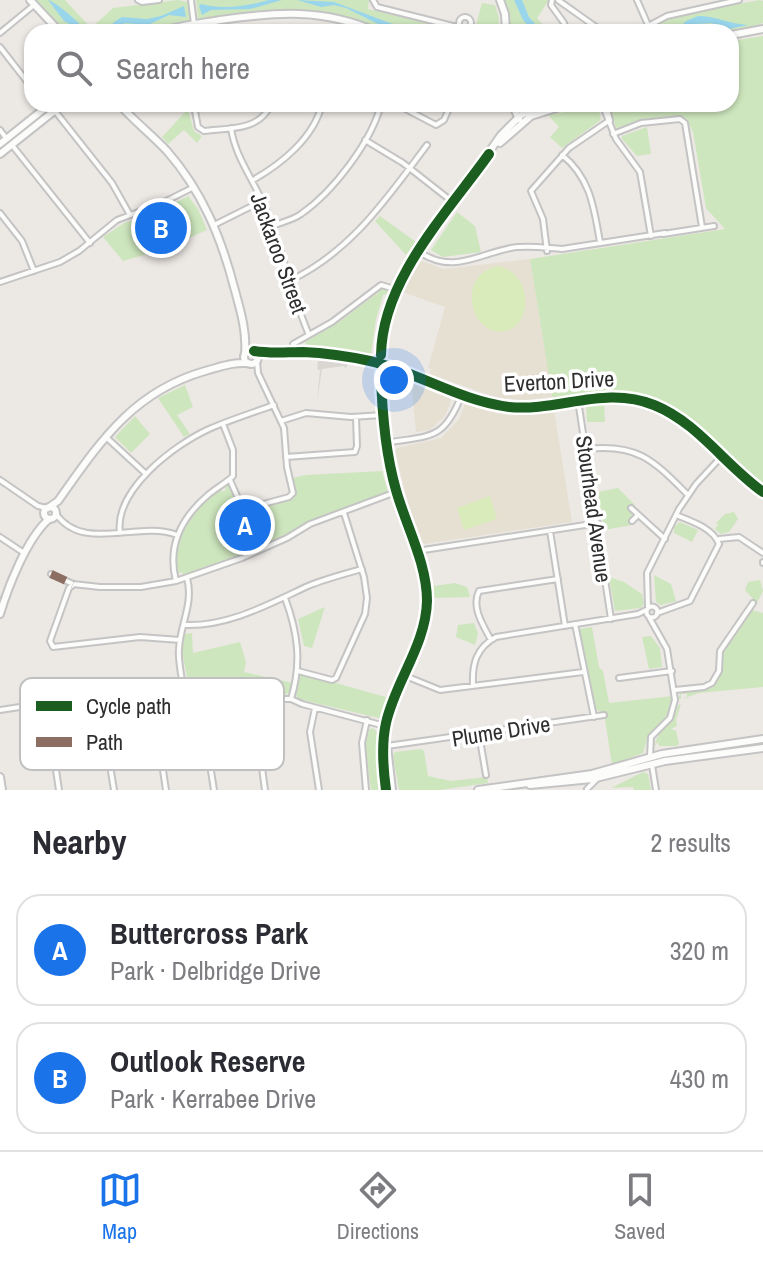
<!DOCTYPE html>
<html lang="en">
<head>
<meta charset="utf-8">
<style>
  :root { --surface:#fff; --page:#f7f7f7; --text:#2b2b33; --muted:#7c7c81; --line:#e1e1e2; --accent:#1a73e8 }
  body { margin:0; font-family:"Archivo Narrow",sans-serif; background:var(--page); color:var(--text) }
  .you { position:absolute; left:394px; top:380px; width:28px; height:28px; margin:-20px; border:6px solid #fff; border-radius:50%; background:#1a73e8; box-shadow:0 0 0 12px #1a73e833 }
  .badge { display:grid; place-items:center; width:52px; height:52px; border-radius:50%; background:var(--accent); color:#fff; font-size:26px; font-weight:700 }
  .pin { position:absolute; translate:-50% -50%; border:4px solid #fff; box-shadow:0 2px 8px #0006 }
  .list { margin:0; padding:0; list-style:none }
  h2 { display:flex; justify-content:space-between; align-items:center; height:104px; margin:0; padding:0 32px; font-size:34px }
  h2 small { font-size:26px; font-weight:400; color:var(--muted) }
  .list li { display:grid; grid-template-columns:52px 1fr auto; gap:24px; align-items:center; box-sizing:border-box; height:112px; margin:0 16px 16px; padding:0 16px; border:2px solid var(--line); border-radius:24px }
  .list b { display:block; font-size:30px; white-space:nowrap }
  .list p { margin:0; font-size:26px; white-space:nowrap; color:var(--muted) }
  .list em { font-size:26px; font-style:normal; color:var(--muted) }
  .icon { flex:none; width:44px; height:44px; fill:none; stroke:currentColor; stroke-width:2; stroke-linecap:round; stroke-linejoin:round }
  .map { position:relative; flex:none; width:763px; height:790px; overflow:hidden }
  .search { position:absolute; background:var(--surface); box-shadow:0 2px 6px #0004; left:24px; right:24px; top:24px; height:88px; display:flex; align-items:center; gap:20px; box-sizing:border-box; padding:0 28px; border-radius:24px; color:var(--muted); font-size:30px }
  .sheet { height:360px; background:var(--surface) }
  nav { display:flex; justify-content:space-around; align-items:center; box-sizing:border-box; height:112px; border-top:2px solid var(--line); background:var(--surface); font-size:22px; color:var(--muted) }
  nav a { display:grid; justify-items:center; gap:4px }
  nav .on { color:var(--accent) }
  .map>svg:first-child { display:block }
  .education { fill:#e6e0d3 }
  .green { fill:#cee6be }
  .pitch { fill:#d9eabb }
  .plaza { fill:#dad6d2 }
  .water { fill:#99d6ec }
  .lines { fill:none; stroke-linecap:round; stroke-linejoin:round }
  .minor-casing { stroke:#c5c4c5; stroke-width:8 }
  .tertiary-casing { stroke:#c5c4c5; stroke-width:10 }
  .secondary-casing { stroke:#c5c4c5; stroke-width:10 }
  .minor { stroke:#fcfcfb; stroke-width:4 }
  .tertiary { stroke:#fcfcfb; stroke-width:6 }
  .secondary { stroke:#fcfcfb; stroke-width:6 }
  .quiet { stroke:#8d6e63; stroke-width:8; stroke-dasharray:16 8; stroke-linecap:butt }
  .cycleway-casing { stroke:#fff; stroke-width:15 }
  .cycleway { stroke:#1b5e20; stroke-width:10 }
  .labels { text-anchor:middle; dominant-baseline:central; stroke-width:7; stroke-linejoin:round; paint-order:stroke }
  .street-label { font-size:22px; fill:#2e2e2e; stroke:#fff }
  .key { fill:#fff; stroke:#c0c0c0; stroke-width:2 }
  .key-label { font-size:22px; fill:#2e2e2e }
</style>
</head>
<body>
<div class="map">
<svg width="763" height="790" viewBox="0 0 763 790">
  <rect width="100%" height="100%" fill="#ece8e4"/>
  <path class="education" d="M530,259l23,138 -27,3 -28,-2 -68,-24 1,-5 -3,-1 17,-61 -43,-15 19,-31 23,8z
    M411,382l39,15 1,4 -6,15 -15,14 -14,2z
    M468,403l43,10 43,-3 18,112 -148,22 -3,-2 -15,-46 -11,-45 2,-3 44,-10 18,-19 6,-15z"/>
  <path class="green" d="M33,0h32l26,28 22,-20 65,-8 10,2 3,17 -4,4 -35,9h-87z
    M196,0h173l-1,9 96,23h-81l-49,-18 -43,-5 -89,11 -4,-2z
    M503,0h46l-12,18 12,14h-41v-20z
    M760,0l3,1v22c-30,15 -89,9 -123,9l36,-17z
    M482,3l13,2 4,13 -1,14h-24z
    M763,36v453c-46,-37 -84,-92 -149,-95 -20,-1 -41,5 -61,6l-23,-141 195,-30 -19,-21 -13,-76 -7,-14c-25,-2 -46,3 -70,10l-7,-24h122v-63z
    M598,106l3,14 -39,28 -12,-11 9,-10 -11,-12z
    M188,109l6,22 8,5 -5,7 -13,-13 -16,14 -6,-7z
    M647,127l4,27 -14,2 -15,-17v-3z
    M188,196l10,13 9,21 -46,20 -38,11 -20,-24 21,-14 29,-9z
    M457,212l18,14 6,26 -38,5 -12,-7z
    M380,216l36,26 -10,13 -31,-34z
    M384,287l5,6 -6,2 -7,24 -5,35 -37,-5 -9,2v-3l-18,-3 -2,-3 34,-20 37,-28 2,1 -1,-3z
    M185,385l8,22 -16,8 13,19 -6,3 -26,-39z
    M604,403l1,19h-18l-1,-17z
    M135,416l15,18 -19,19 -16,-16z
    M382,471l6,21 -78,29 -29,18 -98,37 -1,-4 -6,2c-7,-37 17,-65 44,-86l3,4 3,-2 -2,-5 3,-1c12,4 7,20 18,27l48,-13 3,-5 -4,-15 14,-3z
    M618,488l17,17 -5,5 2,4v11l-28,5 -6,-38z
    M734,512l4,7 -9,13 -8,2 -6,-5 3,-4 -2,-2 9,-9z
    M680,522l18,8 -6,12 -18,-9v-6z
    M654,575l17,9 5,17 -15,4 -5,-3z
    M609,577l15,5 18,12 2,10 -3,4 -26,3z
    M760,580l3,11 -6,12 -12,-13 3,-8z
    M455,583l12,4 3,10 -36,1v-12z
    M325,607l-13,41 -8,-2 -6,-27z
    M752,610l11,3v74l-64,6 -17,6 5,-1v-4h-6v5h-3l3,-7 24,-3 9,-5 8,-12v-20z
    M474,623l4,11 -3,11 -19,-8 2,-12z
    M592,627l7,40 4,4 6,32 64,-7 -2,15 -22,23 -6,19 -31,12 -8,-52 -9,-4c-4,-27 -12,-49 -16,-76v-4z
    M192,633l1,20 47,-11 6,20 -2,10 49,11 -3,8 -5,5 -74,-18 -24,-1 -5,-26 3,-17z
    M651,636l9,12 2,19 -13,2 -7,-32z
    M304,674l85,24 -6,21 -85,-20 -2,-4 4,-19z
    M681,704l-5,16 1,6 -6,3 5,2 3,12 -2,3h-18l-1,-4 8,-12 -11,16c1,-16 19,-22 23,-41z
    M372,728l6,4 -2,33 5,25h-10l-6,-44 4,-16z
    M421,749l3,2 4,25 23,5 36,-4 1,6 -48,7h-41l-6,-34 2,-4z
    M643,772l5,2 3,16h-17l-1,-3 -22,1z"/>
  <path class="pitch" d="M498,266c21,3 33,28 25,49 -3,8 -9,14 -17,16 -36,8 -51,-57 -8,-65z
    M490,496l7,23 -33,11 -7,-22z"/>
  <path class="plaza" d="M337,357l23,9 -12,-2 -2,4 -3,-2 -21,3 -5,32 3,-31 -3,-1 1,-8 16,-1z"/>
  <path class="water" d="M48,0c8,2 33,23 38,32h-8l-3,-5 -11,-6z
    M269,0h13l-32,9 -39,1 -9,5 -3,-9 2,-2c21,6 47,2 68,-4z
    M297,0l37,2 80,30h-14l-14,-4 -40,-20 -12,-3 -13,2z
    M514,0h8l7,17 13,15h-8l-11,-12z
    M184,6l2,11 -17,-2 -21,10 -23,-2 -12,9h-6l7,-10 8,-5 25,2 14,-3z
    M698,16c18,0 32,8 50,9l-33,7 2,-5 -5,-4 -16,1 -11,8h-9l10,-11z"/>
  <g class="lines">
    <defs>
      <path id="minor" d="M138,0l4,2 17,-2
        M191,0l3,24
        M373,0l4,7 84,21
        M552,0l-1,5 13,18 3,9
        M558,0l45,32
        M637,0l11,25
        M459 23a6 6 0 1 1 12 0a6 6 0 1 1-12 0Z
        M637,32l30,-16 72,-16
        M0,33l34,-28
        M0,47l32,41
        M190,104l5,7 3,16 6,4c25,-3 56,0 67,-27
        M396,104l40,21 8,-5 7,-16
        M602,104l14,35 24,33 11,64
        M606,104l4,17
        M55,111l57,72 18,32
        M231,128c4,30 25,55 36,84 16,41 25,83 42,123
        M0,130l6,8
        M613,134l28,-11 39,-4 5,4 17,104
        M365,140l38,23 51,40
        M12,145l78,98
        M562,155c29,23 32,54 38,87
        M253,180c28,-16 61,-42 69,-76
        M0,213l22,28 12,30
        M214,225l48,-24
        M272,226c10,-4 21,-6 29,-12 32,-22 71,-73 80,-110
        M663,234l51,-8
        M562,249l103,-16
        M547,251l-4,-32 -12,-28 38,-43 41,-28
        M419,252c35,22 56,3 92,-4 16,-3 35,0 51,1
        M289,281c62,-29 98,-83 138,-136
        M0,282l60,-20 19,-11 38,-31 43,-16 34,-17
        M292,352l1,-8 39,-22 49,-37 14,4
        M382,364c41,13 83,38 127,43 49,5 96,-22 145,-2 43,17 71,60 109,87
        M578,400l33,219
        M281,421l25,-8 45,4 32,-2
        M107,438l39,36
        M386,443c45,-8 58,-2 76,-49
        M586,449c51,-6 67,11 101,45
        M286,457l69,-5 2,-6 -1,-29
        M0,480l38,26 9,2
        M230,480l11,25 4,4 44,-12 4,-4 -6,-26 -3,-39 -26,-55 -1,-12
        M631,508l34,31
        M56,514c28,39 82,6 121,21
        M676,515c15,6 37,13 43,29
        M632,521l6,-6
        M550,531l15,95
        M120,533c-6,-43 54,-88 89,-104 21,-9 43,-16 65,-24
        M0,537l24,16
        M719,539l20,-2 24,16
        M417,551l181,-28
        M763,563v-1
        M51,574l22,10 27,3h41l35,-6 66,-23 45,-20 23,-14 86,-32
        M176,581c-9,-35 5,-63 32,-86 8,-7 18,-12 25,-19v-26l-10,-26
        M73,585l-4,3 -19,53 3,6 87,-10 40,3
        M285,598c13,35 17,65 6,101
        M646.5 612a5.5 5.5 0 1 1 11 0a5.5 5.5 0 1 1-11 0Z
        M648,607l-1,-34 32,-64 17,-25 27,-29
        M657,613l33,-12 29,-57
        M649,617l18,32 8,51 -5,18 -19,19 -1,19
        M575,624l19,93
        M184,625c44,2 85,-21 124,-39 17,-7 36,-12 54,-17
        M491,640c-8,-15 -20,-33 -12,-49l79,-12
        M298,671l34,9 4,-2 29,-64 2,-16 -3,-21 -20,-64
        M403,675l37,15 143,-18
        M619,678l53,-7
        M182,682c-1,-11 -4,-22 -3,-33 1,-24 15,-46 8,-71
        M200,683v19l14,88
        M473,685c-1,-21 3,-37 23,-48l142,-23 8,-4
        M675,690l29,-3 8,-4 7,-12 1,-20 33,-48
        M261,694l-5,29 9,67
        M99,698l15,92
        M46,703l13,87
        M315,708l-5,24 9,58
        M0,710l85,-13c34,-2 69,-15 104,-16 30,-1 61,11 91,18h11l11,5 83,22
        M479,734l7,41
        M158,737l8,53
        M107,744l97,-15
        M387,746l217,-31
        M652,765l4,25
        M587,789l9,-9
        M366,790l-4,-47 5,-23"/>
      <path id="tertiary" d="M30,0l30,32
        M500,0l5,14 1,18
        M160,32c19,-7 40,-8 60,-12 56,-8 104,-12 157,12
        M731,35l32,-6
        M119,104c15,17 33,31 48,47 35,40 54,86 67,136 6,22 13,44 11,67
        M512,104l7,15
        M500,143l31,-27 38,-12
        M0,144l50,-40
        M0,154l63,-50
        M244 357a7 7 0 1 1 14 0a7 7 0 1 1-14 0Z
        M254,351l70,2 57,11
        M44 513a6 6 0 1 1 12 0a6 6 0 1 1-12 0Z
        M48,508l10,-7c42,-59 74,-109 147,-130 15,-4 27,-9 43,-8
        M0,614c8,-27 27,-76 49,-95
        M387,746l5,44
        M0,777l2,13
        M386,790l-3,-36 3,-31 36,-94 5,-30 -5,-31 -26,-77 -10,-47 -5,-80 2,-38 6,-23 13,-27 99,-141 20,-20 24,-11"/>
      <path id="secondary" d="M530,785l62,-6 73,-18 98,-13
        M478,790l114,-16 70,-20 101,-15"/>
    </defs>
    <use href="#minor" class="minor-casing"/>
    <use href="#tertiary" class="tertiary-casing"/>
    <use href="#secondary" class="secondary-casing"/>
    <use href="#minor" class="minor"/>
    <use href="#tertiary" class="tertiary"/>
    <use href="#secondary" class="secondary"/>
    <path class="quiet" d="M51,574l22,10"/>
    <defs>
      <path id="cycleway" d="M254,351c17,3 33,1 49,1 23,1 44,4 67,9 47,11 90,40 139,46 49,5 96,-22 145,-2 43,17 71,60 109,87
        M381,355c1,-75 66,-142 108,-201
        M381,374c1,39 4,78 15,116 10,36 31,73 31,111 -1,44 -32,81 -41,122 -5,22 -3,45 0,67"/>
    </defs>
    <use href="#cycleway" class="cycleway-casing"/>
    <use href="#cycleway" class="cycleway"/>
  </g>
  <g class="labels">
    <g class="street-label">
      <text transform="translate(279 253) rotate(70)">Jackaroo Street</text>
      <text transform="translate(559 381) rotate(-3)">Everton Drive</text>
      <text transform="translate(594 509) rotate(82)">Stourhead Avenue</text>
      <text transform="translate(501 731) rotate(-9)">Plume Drive</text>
    </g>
  </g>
  <rect x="20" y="678" width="264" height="92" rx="12" class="key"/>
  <rect x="36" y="701" width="36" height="10" fill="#1b5e20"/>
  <rect x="36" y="737" width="36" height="10" fill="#8d6e63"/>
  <g class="key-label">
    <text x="86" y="714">Cycle path</text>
    <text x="86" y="750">Path</text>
  </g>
</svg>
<div class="you"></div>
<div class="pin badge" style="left:245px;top:525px">A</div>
<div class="pin badge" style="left:161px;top:228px">B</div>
<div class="search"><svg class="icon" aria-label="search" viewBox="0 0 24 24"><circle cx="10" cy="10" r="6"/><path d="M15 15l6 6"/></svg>Search here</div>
</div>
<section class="sheet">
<h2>Nearby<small>2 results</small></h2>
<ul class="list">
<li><span class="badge">A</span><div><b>Buttercross Park</b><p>Park · Delbridge Drive</p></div><em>320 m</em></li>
<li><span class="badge">B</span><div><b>Outlook Reserve</b><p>Park · Kerrabee Drive</p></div><em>430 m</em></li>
</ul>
</section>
<nav>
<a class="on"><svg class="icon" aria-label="map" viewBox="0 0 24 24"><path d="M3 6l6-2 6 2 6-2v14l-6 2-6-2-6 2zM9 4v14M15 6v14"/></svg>Map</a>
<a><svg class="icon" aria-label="directions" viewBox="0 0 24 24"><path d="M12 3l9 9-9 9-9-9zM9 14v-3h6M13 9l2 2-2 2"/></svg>Directions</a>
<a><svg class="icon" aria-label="saved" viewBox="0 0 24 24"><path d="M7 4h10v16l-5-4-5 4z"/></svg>Saved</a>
</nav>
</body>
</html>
